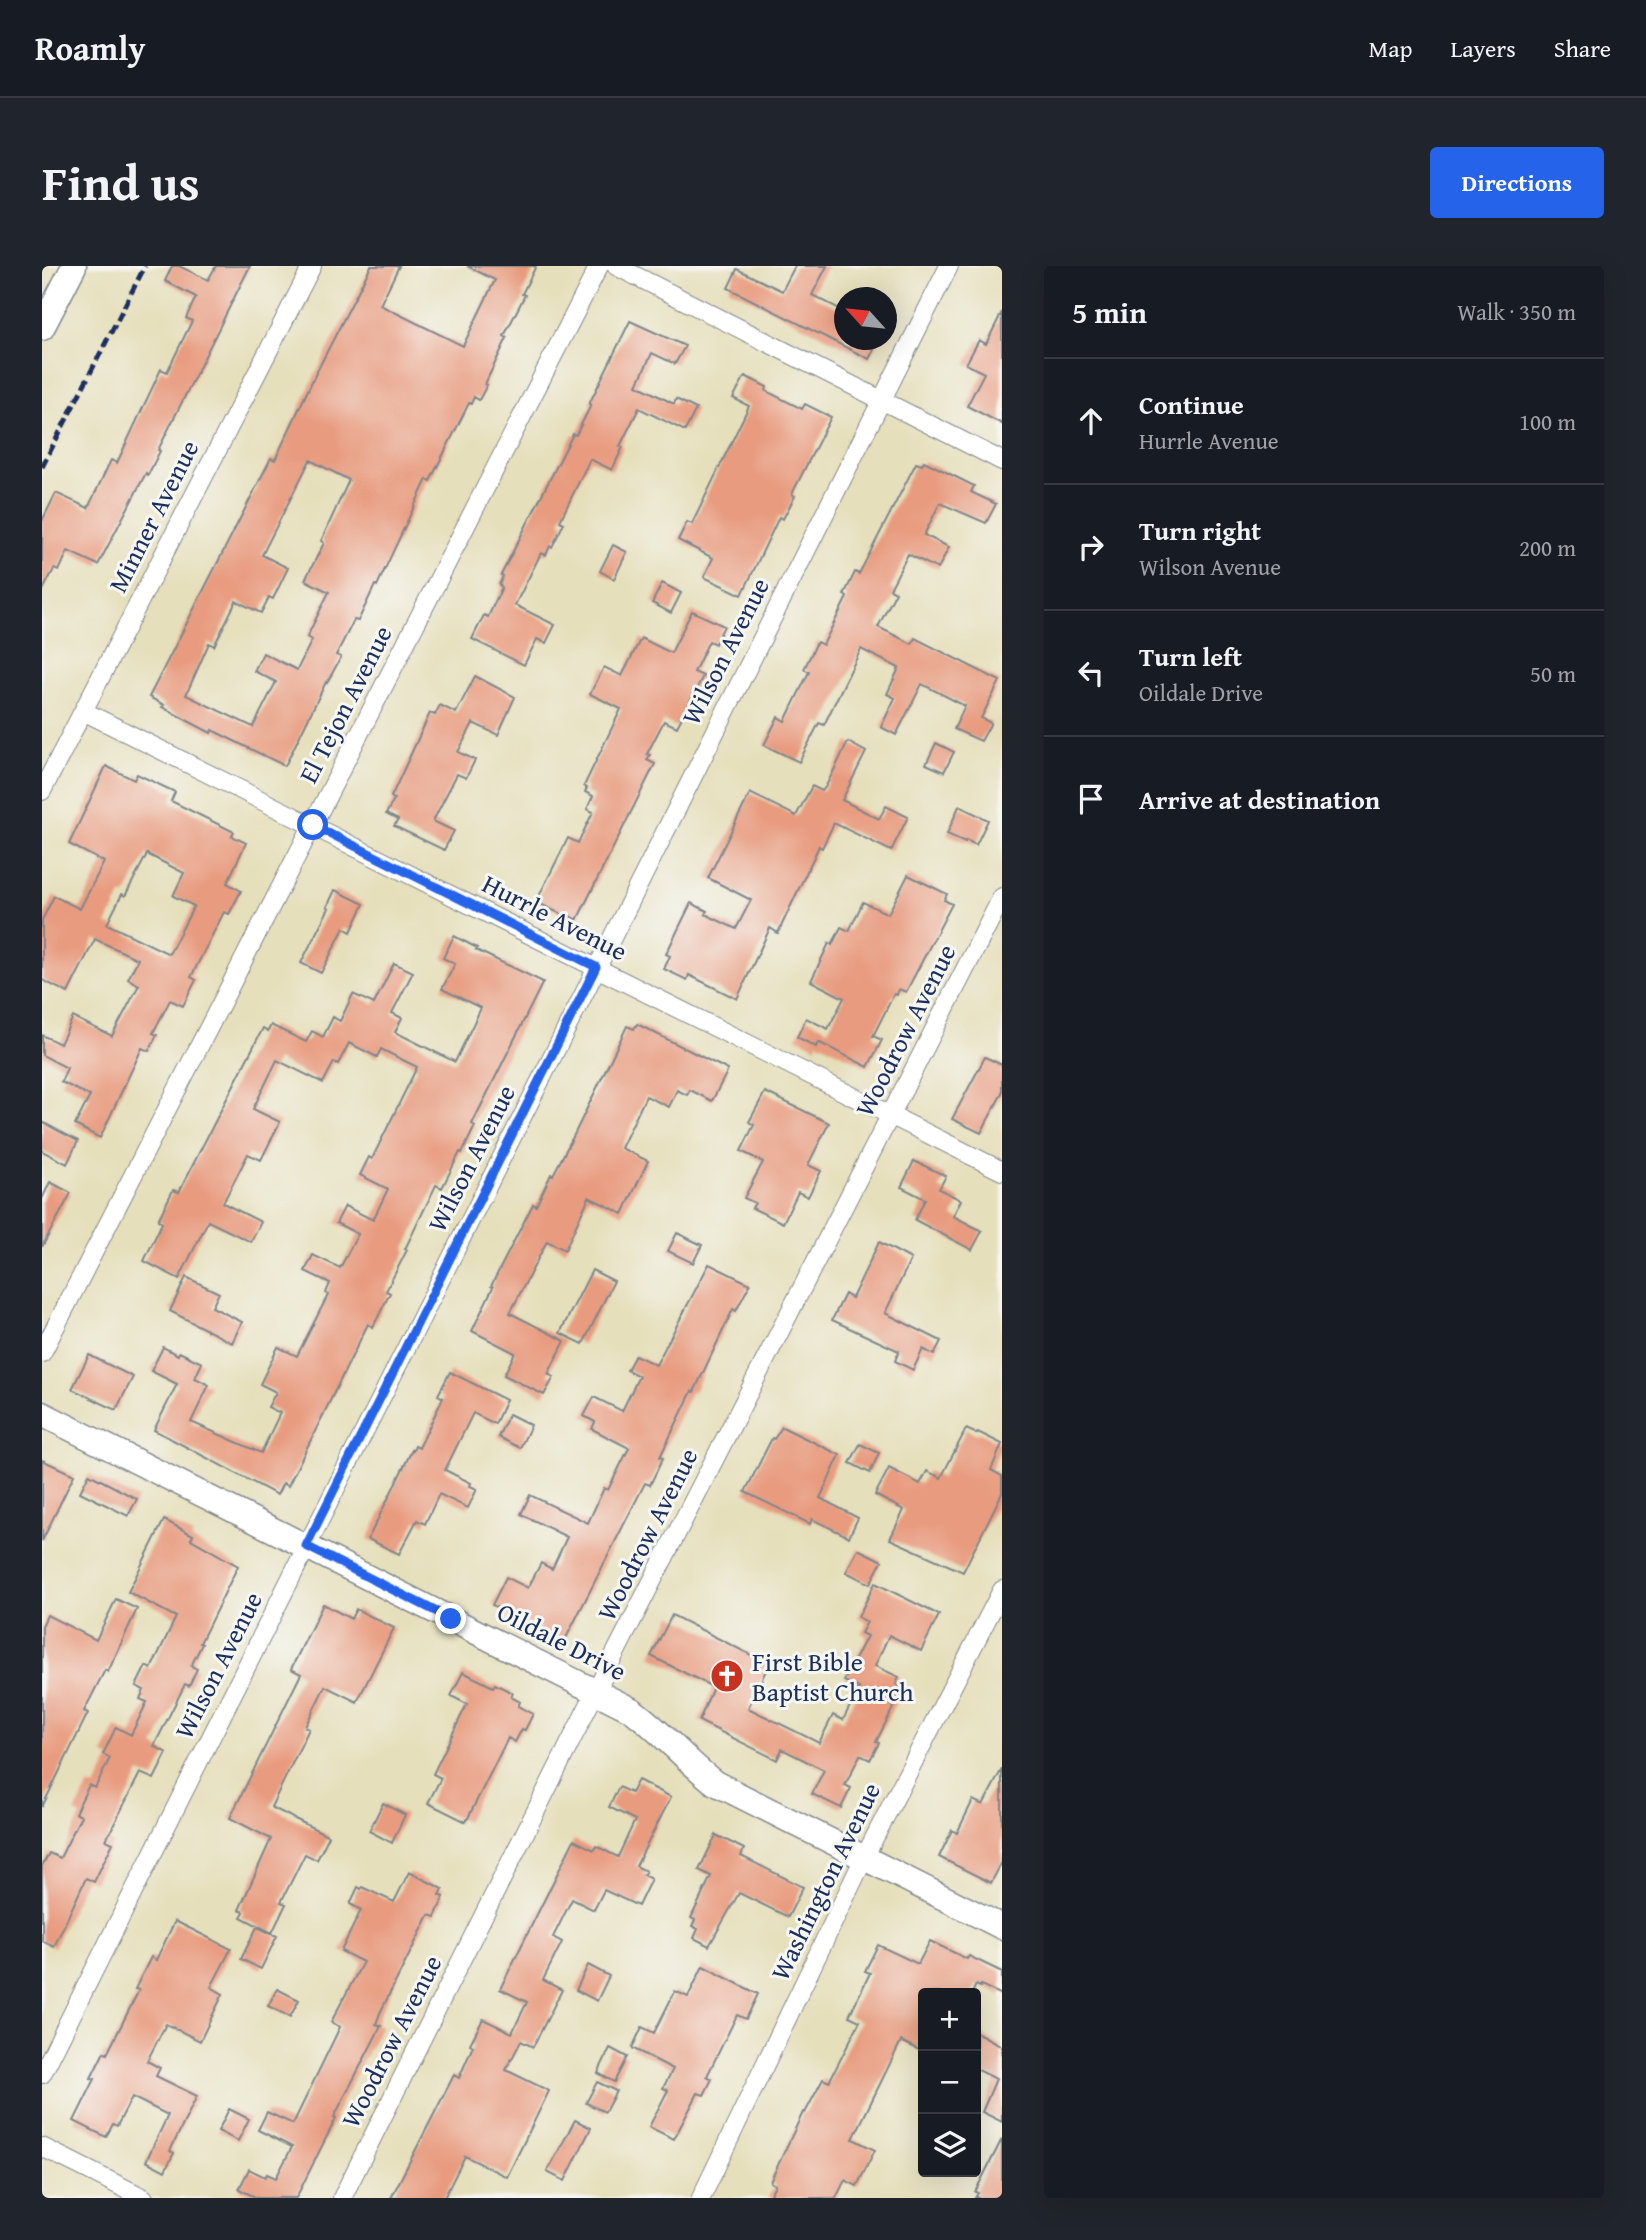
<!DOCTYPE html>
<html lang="en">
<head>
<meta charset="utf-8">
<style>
  :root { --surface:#171b24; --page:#20242c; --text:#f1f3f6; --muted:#9ea1a6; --line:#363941; --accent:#2563eb }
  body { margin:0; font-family:"Gentium Book Plus",serif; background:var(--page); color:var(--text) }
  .controls { position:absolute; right:21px; bottom:21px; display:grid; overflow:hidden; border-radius:7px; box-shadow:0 7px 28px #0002 }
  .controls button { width:63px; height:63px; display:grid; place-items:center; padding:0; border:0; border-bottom:2px solid var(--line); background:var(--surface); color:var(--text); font:35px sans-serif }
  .compass { position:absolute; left:792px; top:21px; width:63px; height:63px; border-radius:50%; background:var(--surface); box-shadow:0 7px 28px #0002; rotate:297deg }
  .stop { position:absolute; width:21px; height:21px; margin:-16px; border:5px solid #2563eb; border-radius:50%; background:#fff }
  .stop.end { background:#2563eb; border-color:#fff; box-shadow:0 2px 7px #0008 }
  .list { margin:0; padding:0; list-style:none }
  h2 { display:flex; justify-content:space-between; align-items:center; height:91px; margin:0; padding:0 28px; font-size:30px }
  h2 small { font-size:23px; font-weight:400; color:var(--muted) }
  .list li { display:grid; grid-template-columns:46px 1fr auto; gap:21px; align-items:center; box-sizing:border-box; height:126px; padding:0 28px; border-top:2px solid var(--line) }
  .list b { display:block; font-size:26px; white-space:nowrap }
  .list p { margin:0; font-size:23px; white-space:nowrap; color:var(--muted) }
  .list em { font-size:23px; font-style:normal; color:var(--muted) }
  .icon { flex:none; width:38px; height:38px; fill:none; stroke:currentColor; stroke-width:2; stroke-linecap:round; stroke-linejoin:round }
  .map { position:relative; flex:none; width:960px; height:1932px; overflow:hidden; border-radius:7px }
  header { display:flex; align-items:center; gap:42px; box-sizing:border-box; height:98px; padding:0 35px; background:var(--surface); border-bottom:2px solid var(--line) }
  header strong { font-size:33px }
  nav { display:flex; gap:38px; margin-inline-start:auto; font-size:24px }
  .intro { display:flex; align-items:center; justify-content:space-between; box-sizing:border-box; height:168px; padding:0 42px }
  h1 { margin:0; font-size:49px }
  .button { padding:18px 32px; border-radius:7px; background:var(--accent); color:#fff; font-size:24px; font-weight:700 }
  main { display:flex; gap:42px; padding:0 42px }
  aside { flex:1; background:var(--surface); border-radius:7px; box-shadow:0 7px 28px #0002 }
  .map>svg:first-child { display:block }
  .building { fill:#e89b7f; fill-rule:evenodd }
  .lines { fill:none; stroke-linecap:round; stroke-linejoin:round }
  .street-casing { stroke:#80878c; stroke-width:20 }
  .secondary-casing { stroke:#80878c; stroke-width:27 }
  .street { stroke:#fff; stroke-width:18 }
  .secondary { stroke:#fff; stroke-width:24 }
  .rail { stroke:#1b2f5e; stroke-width:5; stroke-dasharray:10 5; stroke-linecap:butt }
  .route { stroke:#2563eb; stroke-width:9 }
  .labels { text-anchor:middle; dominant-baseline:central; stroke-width:6; stroke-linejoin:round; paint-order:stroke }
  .street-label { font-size:26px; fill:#1b2f5e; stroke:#f6f6f2 }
  .poi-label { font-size:26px; fill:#1b2f5e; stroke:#f6f6f2; text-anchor:start }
</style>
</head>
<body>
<header>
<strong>Roamly</strong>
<nav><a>Map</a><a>Layers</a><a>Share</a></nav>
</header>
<div class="intro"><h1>Find us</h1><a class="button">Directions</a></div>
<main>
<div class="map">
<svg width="960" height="1932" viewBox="0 0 960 1932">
  <rect width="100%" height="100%" fill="#f6f6f2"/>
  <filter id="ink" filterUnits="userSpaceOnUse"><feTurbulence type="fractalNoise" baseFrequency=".0143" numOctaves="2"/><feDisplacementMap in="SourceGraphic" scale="14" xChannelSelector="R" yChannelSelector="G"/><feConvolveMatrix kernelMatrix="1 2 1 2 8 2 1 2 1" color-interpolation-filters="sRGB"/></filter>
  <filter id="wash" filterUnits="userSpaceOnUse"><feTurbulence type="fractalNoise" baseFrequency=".00686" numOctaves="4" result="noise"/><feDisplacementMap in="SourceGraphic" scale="28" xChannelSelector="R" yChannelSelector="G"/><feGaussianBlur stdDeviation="1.57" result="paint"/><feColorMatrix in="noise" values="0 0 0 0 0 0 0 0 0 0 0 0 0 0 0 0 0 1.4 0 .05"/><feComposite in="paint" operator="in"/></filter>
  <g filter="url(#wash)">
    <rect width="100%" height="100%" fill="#e6dfbb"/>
    <g id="blocks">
      <path class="building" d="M130,0h7l29,14 8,-14h34l-92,184 2,1 -12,24 -2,-2 -48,92 -30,-14 -9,20 -5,-2 -12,23v-71l14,-28 32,15 23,-48 6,3 44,-94 6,3 25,-51 -6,-3 10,-21 -31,-16z
        M329,0h28l-19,39 83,41 32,-66 -28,-14h69l-14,28 3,1 -21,41 3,2 -22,46 2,1 -8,15 -5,-3 -3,7 -2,-1 -39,78 -3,-2 -50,107 -2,-1 -17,36 -4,-1 -18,35 5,2 -14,26 -1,-1 -41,84 -73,-36 -1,3 -19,-10 -30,-16 2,-2 -15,-8 122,-239 4,2 40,-85zM268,194l39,20 -28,61 3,2 -19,37 24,12 -22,45 5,3 -15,30 -34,-17 -9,18 22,11 -23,45 -67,-32 23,-52 5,3 22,-45 25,12 8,-16 4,2 15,-31 -26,-13z
        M753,0h32l-15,29 32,16v29h35l-10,19 -141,-71 9,-19 45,22z
        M960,46v112l-35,-18 17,-33 -18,-9 13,-24 7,4z
        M588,55l55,25 -10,18 -23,-11 -15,32 37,19 2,-5 20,10 -11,22 -46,-23 -19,38 3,1 -11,23 -22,-11 -30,62 4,2 -12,24 -2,-1 -4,9 -5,-2 -26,52 40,20 -9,18 -9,-4 -13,26 -52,-26 12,-24 4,2 14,-30 -3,-2 4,-9 -2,-1 72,-141 3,1 15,-30 -2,-1z
        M703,110l22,11 -1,4 36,18 3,-5 26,13 -39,77 3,2 -12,23 -4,-2 -37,78 -38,-18 9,-19 -35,-18 9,-18 5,2 57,-118 -16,-8z
        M882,195l50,25 -3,6 25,12 -10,19 -46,-20 -16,32 25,12 -11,22 -30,-15 -18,35 6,3 -18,35 34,17 3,-6 85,43 -19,37 10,5 -10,18 -27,-12 11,-23 -43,-22 -26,51 -15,-8 14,-29 -8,-4 12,-26 -38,-19 -37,76 -5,-2 -20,39 -35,-17 14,-28 7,4 24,-49 -5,-3 13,-27 6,3 24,-48 -3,-2 11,-23 4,2 57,-111 6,2z
        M571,279l14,7 -13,27 -14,-8z
        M620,317l19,10 -10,20 -19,-10z
        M650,345l32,15 -9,18 -6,-3 -15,31 9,4 -26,51 -13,-6 -17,33 3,1 -3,5 8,4 -78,156 -9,-5 -1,2 -31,-15 32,-64 10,5 15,-31 -6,-3 6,-13 -8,-4 2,-4 -3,-2 37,-77 -31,-15 14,-27 18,9 19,-38 30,15z
        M433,410l40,21 -17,38 -25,-12 -15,29 17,8 -9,18 -9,-4 -24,47 21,10 -10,19 -50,-24 4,-6 -12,-6 8,-15 -3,-2 39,-84 5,2 5,-10 16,8z
        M806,476l18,10 -24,48 37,19 7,-13 22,11 -17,34 -57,-28 -12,25 -3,-2 -41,87 -8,-5 -33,71 -48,-24 -2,5 -23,-11 6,-13 -4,-2 25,-51 16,8 -2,3 31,15 15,-29 -43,-22 42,-85 46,23 16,-30 10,5 4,-5z
        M894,477l18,9 -10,20 -18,-8z
        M64,500l28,14 3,-6 38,18 -4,9 63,31 -2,4 14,7 -19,40 14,8 -12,23 -5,-2 -33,65 5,3 -13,26 -13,-6 -17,33 4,2 -8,16 -7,-3 -42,90 -25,-13 15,-29 -29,-14 6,-14 -25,-13v-20l18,9 13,-27 39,19 27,-51 -11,-6 10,-20 -43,-20 -27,54 -26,-13v-60l12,-24 26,13 24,-47 -35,-18zM105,588l37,19 -11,23 21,10 -25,48 -62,-30 15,-30 3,2z
        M917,540l29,14 -12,25 -10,-5 -1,2 -18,-8z
        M866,609l39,19 -3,6 8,4 -46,88 -7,-3 -2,6 -3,-1 -21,42 9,4 -14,27 -50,-25 -2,5 -19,-10 9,-19 22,11 16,-31 -33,-17 18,-38 3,2 9,-18 8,4 14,-29 25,12z
        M293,624l29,14 -13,28 -7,-4 -23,45 -20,-10 28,-55 -2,-1z
        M412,670l23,12 -1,2 67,32 -71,142 3,2 -13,27 -2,-1 -18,36 -6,-3 -31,64 2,1 -21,41 4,2 -17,34 -5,-3 -80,162 -5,-3 -6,12 -123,-65 23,-46 -26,-13 12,-24 15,8 1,-3 23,11 -7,15 14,7 -18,37 70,31 19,-40 -12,-6 8,-15 -16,-8 18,-37 19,9 31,-61 -2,-2 4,-10 -25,-12 8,-16 27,13 18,-34 -22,-11 9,-17 28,14 15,-31 -28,-14 9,-18 3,2 45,-92 -36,-18 -4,8 -28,-14 -11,21 -4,-2 -11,21 -46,-23 -24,49 27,13 -19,38 -13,-6 -25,49 38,19 -10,20 -43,-21 -29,58 -35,-18 18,-38 -4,-3 15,-30 6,2 84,-164 5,3 3,-6 35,17 6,-11 11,6 10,-20 7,4 13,-27 21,10 20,-41 19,9 -21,41 10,5 -7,14 60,30 26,-54 -39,-19 13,-25 -12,-6z
        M595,758l91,46 -16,31 -22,-11 -3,5 -10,-5 -8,17 -23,-11 -25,52 27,13 -25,53 -34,-17 -24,53 -18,-9 -37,72 55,28 -17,33 6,3 -10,18 -40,-20 11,-22 -43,-22 21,-44 -2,-1 42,-82 3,2 15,-32 2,1 22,-42 52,-107 7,3z
        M943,791l17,8v28l-21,40 -29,-14z
        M723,826l64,31 -21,42 13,6 -13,26 -10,-5 -15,31 -31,-15 3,-5 -11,-5 19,-36 -22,-11 13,-26 -5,-3z
        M0,856l36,19 -11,23 -25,-13z
        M872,895l32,15 -7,13 22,11 -8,16 29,15 -10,19 -57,-30 10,-21 -24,-12z
        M8,916l21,11 -29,54v-48z
        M635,967l25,12 -9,18 -25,-12z
        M837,976l32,17 -26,54 56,28 -7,14 -11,-6 -10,21 -18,-9 4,-10 -67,-31 13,-26 7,4z
        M667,998l41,20 -14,27 -3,-2 -39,83 -2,-1 -32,66 3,1 -13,27 -5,-2 -82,161 -24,-12 2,-3 -49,-24 14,-28 22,11 13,-25 11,6 15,-32 -46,-23 9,-19 58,28 16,-35 4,2 21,-42 -37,-19 3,-7 -11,-6 10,-19 28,14 17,-35 -12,-6 8,-15 21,10z
        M550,1004l22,11 -31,63 -23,-11z
        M144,1011l33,16 -7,14 30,15 -10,21 -62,-32z
        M47,1089l44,22 -17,33 -44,-21z
        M408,1106l56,28 -11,24 -22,-11 -28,57 26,13 -1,3 7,3 -9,19 -29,-14 -14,30 -8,-4 -18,34 -31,-15 44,-89 1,1 2,-5 4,2 24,-50 -5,-3z
        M467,1148l22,11 -11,23 -22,-11z
        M740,1161l58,28 -20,43 38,20 -9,19 -37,-18 -2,5 -65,-32 27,-54 2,1z
        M924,1163l11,5 1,-2 24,12 -11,26 11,6v17l-39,79 -73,-33 14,-29 -29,-15 14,-27 31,16 7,-13 14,7z
        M818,1178l19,9 -9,20 -20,-10z
        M0,1194l32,15 -32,66z
        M47,1208l48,25 -9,17 -48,-24z
        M122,1254l29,15 -2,4 47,27 -38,77 2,1 -11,22 6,3 -8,17 -4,-2 -31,62 13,7 -13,26 -14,-6 -34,67 7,3 -19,39 -8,-4 -32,69 -12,-6v-75l7,-13 11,5 21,-42 -6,-3 14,-28 6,3 15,-30 -7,-4 13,-27 15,8 16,-33 -7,-3 4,-9 -8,-4 10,-20 5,3 25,-52 -48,-25z
        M816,1283l24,12 -12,23 -24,-12z
        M833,1317l64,32 -18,36 -32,-16 -14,31 24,11 -3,7 7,4 -27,54 3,1 -9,17 -10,-5 -15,30 6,3 -10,20 -29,-14 12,-24 -42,-21 -5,11 -78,-39 14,-34 -62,-31 21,-41 97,49 -21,44 71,35 14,-28 10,5 16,-32 -15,-7 23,-45 -6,-3 6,-11 -9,-5z
        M74,1333l21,10 -29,63 -3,-2 -21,41 4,2 -46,94v-181l5,-11 49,25z
        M281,1338l28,15 5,-10 38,19 -37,74 -32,-16 -20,41 4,2 -38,78 58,29 -12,24 -12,-6 -24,48 5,2 -14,29 -31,-16 3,-5 -5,-2 32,-71 -41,-21 71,-144 -10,-5z
        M421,1406l30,15 2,-3 18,9 -2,4 9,5 -2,4 15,8 -8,16 -3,-1 -7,13 -7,-4 -42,84 -38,-19 13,-25 -8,-4 34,-70 -16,-8z
        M960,1503v93l-11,21 -52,-26 13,-27 5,3 16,-33 10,5z
        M596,1514l33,17 -35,69 10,5 -3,4 8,4 -13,27 -34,-16 -10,20 -22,-11 -19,38 9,5 -19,38 19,10 -29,57 -12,-6 -15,29 43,21 -42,86 -42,-21 -21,42h-53l63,-123 5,3 14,-32 -3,-2 13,-25 29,14 15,-31 -27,-13 74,-149 20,10 2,-4 22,11 17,-37 -26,-13 10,-20 12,6z
        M341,1537l22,12 -13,28 -23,-12z
        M674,1569l28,14 -3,7 62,31 -15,30 -49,-24 -30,53 -15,-8 4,-9 -6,-3 3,-6 -4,-2 20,-42 -12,-6z
        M367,1606l34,17 -3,6 4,2 -9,20 -6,-2 -49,98 -4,11 5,2 -47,91 2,1 -40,80h-39l-18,-9 10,-20 16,8 2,-3 9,4 16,-31 -34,-17 9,-18 26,12 47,-97 -9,-5 32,-60 -22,-11 20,-41 -11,-6 8,-17 3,2 1,-2 32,15z
        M133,1655l56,28 -20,38 12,7 -23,47 -34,-17 -19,37 13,7 -4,8 41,20 -27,55 4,2 -9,18 -19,-10 22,-46 -36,-18 -15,29 -4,-2 -7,13 -32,-16 21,-42 -4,-1 13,-26 3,2 32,-64 -4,-1 16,-32 5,3z
        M215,1661l20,9 -16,33 -20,-10z
        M888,1675l37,18 2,-3 33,16v23l-21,-10 -1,2 -4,-2 -4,8h-49v59l-22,-11 -48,98 22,11 -18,36 -12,-6 -9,18h-68l7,-13 -5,-3 33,-70 2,1 18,-34 6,3 31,-61 -11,-5 21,-43 -5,-2 13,-26 40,19z
        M546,1699l21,11 -12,25 -21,-11z
        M661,1700l55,28 -12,25 -9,-4 -30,61 5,3 -8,16 -6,-2 -24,46 -25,-12 19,-37 -5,-2 10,-19 -41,-21 10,-21 12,6 21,-42 13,6z
        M235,1723l22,11 -9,17 -22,-11z
        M934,1766l26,14v76l-20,-10 14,-33 -20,-10z
        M568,1782l17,9 -13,25 -16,-9z
        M555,1816l19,9 -11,21 -19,-9z
        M187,1843l20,10 -11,22 -20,-10z
        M533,1854l16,8 -26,53 -18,-9z
        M960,1873v59h-27l3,-5 -3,-1z"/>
    </g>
  </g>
  <g filter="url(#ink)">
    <use href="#blocks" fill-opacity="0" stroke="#80878c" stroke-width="2"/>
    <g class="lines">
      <defs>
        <path id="street" d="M574,0l386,195
          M41,445l919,460
          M0,525l270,-525
          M0,1087l557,-1087
          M0,1808l907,-1808
          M0,1881l102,51
          M300,1932l254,-507 406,-794
          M659,1932l163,-340 138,-268"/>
        <path id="secondary" d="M0,62l32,-62
          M0,1148l590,296c30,22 53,50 83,73l287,144"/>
      </defs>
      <use href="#street" class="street-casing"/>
      <use href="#secondary" class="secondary-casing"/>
      <use href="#street" class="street"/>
      <use href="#secondary" class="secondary"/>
      <path class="rail" d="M0,201l103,-201"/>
    </g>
  </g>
  <g class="lines" filter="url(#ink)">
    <path class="route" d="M271,559l283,142 -290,579 145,73"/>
  </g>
  <defs>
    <symbol id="church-disc" viewBox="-11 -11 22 22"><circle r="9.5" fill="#c8321e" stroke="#f6f6f2"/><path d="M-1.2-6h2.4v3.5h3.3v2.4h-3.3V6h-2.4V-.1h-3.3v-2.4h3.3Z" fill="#fff"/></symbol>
  </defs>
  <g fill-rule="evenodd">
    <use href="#church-disc" x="666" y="1391" width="38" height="38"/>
  </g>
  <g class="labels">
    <g class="street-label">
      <text transform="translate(111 250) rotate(-63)">Minner Avenue</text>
      <text transform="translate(683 385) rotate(-63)">Wilson Avenue</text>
      <text transform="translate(303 438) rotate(-63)">El Tejon Avenue</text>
      <text transform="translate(513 651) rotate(27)">Hurrle Avenue</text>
      <text transform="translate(863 764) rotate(-63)">Woodrow Avenue</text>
      <text transform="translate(429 892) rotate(-63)">Wilson Avenue</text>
      <text transform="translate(605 1268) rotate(-63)">Woodrow Avenue</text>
      <text transform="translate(520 1375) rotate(27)">Oildale Drive</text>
      <text transform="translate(176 1399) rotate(-63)">Wilson Avenue</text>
      <text transform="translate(783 1615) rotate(-64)">Washington Avenue</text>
      <text transform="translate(349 1775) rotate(-63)">Woodrow Avenue</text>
    </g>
    <g class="poi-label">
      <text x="710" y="1395">First Bible<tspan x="710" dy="30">Baptist Church</tspan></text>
    </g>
  </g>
</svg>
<div class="controls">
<button>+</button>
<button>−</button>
<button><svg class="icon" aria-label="layers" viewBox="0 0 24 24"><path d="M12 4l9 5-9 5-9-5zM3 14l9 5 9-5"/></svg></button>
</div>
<svg class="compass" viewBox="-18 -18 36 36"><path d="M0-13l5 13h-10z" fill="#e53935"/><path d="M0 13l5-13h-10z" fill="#9ea1a6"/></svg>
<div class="stop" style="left:271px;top:559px"></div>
<div class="stop end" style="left:409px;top:1353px"></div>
</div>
<aside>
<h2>5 min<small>Walk · 350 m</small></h2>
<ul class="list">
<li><svg class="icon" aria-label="ahead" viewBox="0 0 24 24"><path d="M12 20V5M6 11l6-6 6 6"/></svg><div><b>Continue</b><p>Hurrle Avenue</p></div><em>100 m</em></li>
<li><svg class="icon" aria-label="right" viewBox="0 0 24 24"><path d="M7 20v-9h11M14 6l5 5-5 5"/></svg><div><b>Turn right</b><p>Wilson Avenue</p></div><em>200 m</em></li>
<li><svg class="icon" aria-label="left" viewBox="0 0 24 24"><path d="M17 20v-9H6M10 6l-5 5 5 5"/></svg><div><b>Turn left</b><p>Oildale Drive</p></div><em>50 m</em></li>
<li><svg class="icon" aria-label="arrive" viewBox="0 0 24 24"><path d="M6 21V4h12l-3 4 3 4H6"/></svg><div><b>Arrive at destination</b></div></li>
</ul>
</aside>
</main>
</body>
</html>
